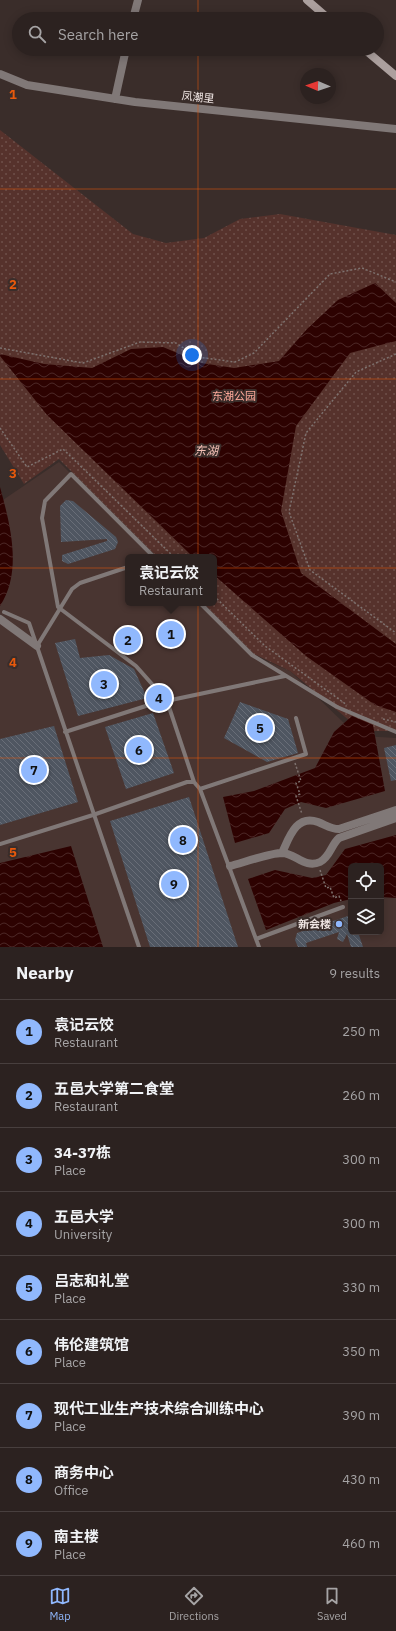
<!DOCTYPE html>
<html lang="en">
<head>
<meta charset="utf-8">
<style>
  :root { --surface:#2c2220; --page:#342a29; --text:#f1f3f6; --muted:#a6a4a5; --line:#483f3e; --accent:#90b8fd }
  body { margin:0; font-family:"IBM Plex Sans","Noto Sans SC",sans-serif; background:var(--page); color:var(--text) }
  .controls { position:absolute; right:12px; bottom:12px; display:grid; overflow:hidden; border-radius:6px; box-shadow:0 2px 10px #0003 }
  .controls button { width:36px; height:36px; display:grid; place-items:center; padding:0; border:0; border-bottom:1px solid var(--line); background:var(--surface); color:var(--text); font:20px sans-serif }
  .compass { position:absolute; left:300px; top:68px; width:36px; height:36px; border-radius:50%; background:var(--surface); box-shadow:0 2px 10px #0003; rotate:272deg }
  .you { position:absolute; left:192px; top:355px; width:14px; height:14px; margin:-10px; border:3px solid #fff; border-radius:50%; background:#1a73e8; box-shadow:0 0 0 6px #1a73e833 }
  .badge { display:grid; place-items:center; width:26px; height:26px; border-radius:50%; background:var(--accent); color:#111; font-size:13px; font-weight:700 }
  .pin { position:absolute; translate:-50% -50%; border:2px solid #fff; box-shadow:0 1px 4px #0006 }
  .popup { position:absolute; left:125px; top:554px; width:92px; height:52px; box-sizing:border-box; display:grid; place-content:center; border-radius:6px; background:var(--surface); filter:drop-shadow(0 1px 3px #0005); font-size:13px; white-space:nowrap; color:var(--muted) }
  .popup b { font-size:15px; color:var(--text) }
  .popup::after { content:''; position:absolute; left:50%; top:100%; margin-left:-8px; border:8px solid transparent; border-top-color:var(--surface) }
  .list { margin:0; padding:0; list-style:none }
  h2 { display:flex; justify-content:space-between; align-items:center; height:52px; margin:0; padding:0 16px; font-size:17px }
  h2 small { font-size:13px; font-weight:400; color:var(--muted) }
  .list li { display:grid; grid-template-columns:26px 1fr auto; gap:12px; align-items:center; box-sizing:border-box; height:64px; padding:0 16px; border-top:1px solid var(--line) }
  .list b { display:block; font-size:15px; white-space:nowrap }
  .list p { margin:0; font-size:13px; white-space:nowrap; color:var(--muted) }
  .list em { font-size:13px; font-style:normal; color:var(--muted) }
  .icon { flex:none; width:22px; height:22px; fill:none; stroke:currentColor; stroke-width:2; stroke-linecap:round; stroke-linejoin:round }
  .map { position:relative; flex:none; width:396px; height:947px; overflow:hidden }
  .search { position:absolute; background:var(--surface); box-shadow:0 2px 10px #0003; left:12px; right:12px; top:12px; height:44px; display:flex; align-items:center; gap:10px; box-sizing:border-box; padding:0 14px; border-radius:22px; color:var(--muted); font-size:15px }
  .sheet { height:628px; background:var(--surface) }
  nav { display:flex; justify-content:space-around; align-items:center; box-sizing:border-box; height:56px; border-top:1px solid var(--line); background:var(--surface); font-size:11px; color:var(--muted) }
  nav a { display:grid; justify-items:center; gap:2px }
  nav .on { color:var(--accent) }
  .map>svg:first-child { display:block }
  .built { fill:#493531; fill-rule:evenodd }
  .park { fill:url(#park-dots) }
  .water { fill:url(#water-waves) }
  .building { fill:url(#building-back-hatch) }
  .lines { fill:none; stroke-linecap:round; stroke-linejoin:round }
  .path { stroke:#7e726f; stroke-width:1.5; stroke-dasharray:2 2; stroke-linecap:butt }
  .lane { stroke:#807877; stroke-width:4 }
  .street { stroke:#807877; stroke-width:8 }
  .secondary { stroke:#aca09e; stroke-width:8 }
  .grid { fill:none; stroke:#e8590c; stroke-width:1; stroke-opacity:0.55 }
  .poi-dot { fill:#90b8fd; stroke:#3a2d2a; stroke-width:1.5 }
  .labels { text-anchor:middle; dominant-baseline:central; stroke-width:4; stroke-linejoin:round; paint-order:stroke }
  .street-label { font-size:11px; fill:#f0e6e4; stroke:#3a2d2a }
  .park-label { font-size:11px; fill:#fea99a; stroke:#3a2d2a }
  .poi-label { font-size:11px; font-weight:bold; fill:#f0e6e4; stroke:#3a2d2a; text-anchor:end }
  .water-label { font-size:12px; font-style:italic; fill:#f4c0b6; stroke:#3a2d2a }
  .grid-label { font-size:13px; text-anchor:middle; font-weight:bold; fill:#e8590c; stroke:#3a2d2a; stroke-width:4; stroke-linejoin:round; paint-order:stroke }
</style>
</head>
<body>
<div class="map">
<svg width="396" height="947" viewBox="0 0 396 947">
  <defs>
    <pattern id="park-dots" width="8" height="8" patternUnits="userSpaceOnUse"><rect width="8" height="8" fill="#56322c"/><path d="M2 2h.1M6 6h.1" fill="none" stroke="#6f504a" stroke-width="1.8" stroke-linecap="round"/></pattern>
    <pattern id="water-waves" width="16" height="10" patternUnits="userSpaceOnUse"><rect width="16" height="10" fill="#2d0201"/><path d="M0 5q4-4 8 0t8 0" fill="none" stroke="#4c2726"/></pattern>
    <pattern id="building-back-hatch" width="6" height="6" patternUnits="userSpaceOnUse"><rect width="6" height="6" fill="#4f5661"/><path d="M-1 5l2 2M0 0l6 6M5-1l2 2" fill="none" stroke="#696e78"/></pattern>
  </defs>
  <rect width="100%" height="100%" fill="#3a2d2a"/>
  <path class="built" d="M59,462l95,95h-26v46h72l52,52 38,16 55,53 17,12 34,2v209h-396v-445zM351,866h30v66h-30z"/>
  <path class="park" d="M0,130l133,104 33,9 38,-5 36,-19 40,-5 116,21v496h-34l-72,-60 -36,-17 -51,-51h11v-46h-57l-98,-98 -35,25 -24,-39z"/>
  <path class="water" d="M375,283l21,20v38l-46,12 -54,73 -15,85 20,62 95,71v68l-21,-7 -69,-49 -92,-81v-18h-20l-3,-2 -144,-140 -47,-59v-2l44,10 48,4 39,-19 32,-2 38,16 33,5 45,-7 28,-32 31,-29z
    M0,487c10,37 23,84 0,119z
    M352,716l21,9 12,66 -59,17 -25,-6 -16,7 -16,24 -34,10 -12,-46 31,-6 61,-23 19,-36z
    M396,835v63l-15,-1v-31h-30v33l-17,4 -68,27 -18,-51 27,-9 37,8 14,-3 19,-26z
    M71,846l32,101h-103v-84z"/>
  <path class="building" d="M66,500l7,1 43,36 2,5 -3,7 -47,15 -6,-3v-6l45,-14v-2l-46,3 -1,-36z
    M75,639l5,19 29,-3 25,14 13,29 -69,18 -23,-73z
    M240,702l48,17 10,34 -31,9 -43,-24z
    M153,713l21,60 -48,16 -21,-62z
    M54,726l24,76 -78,23v-86z
    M396,745v35l-5,1 -7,-33z
    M189,797l49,150h-88l-40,-126z
    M351,915v17h7l5,15h-12l-4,-13 -4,8 -6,-3 2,-7 -33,11 1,4h-9l-3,-7 2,-7z"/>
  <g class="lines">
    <path class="path" d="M0,348l83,15 57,-21 36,1 21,14 38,5 19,-9 76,-79 32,-6 34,14
      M396,354l-40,18 -50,61 -17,79 21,58 86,63
      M0,428l27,39 36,-18 111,108
      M214,596l51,50 82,59
      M383,719l13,3
      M295,763l6,18 -5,2 4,11 -4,2 6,18
      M320,870l6,18 4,-1 4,11 5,-2 2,5"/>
    <path class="lane" d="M154,557l-83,-83 -26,27 -3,17 16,89 78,59 31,35 27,81
      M200,603l52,52 85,52 59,25
      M4,612l25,11 110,324
      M37,646l35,-57 8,-6 48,-16
      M65,732l87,-28 133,-28
      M200,789l106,-35 -10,-36
      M0,844l93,-29 94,-33h7l6,7 59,158
      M256,939l87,-32"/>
    <path class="street" d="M133,19l5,-19
      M0,74l27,11 108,17 261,27
      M115,99l11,-50
      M0,619l37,27
      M282,853c7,-15 14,-39 36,-31 8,3 12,7 21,7l57,-19
      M230,866c12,-3 40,-13 52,-13 13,0 23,16 38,9 10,-5 11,-17 19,-24l57,-20"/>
    <path class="secondary" d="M307,0l22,19
      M364,49l32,27"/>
  </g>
  <path class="grid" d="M198,0v19M198,49v898M0,189h396M0,379h396M0,568h396M0,758h396"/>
  <circle class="poi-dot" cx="339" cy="924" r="4"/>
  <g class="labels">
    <g class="street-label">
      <text transform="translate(198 97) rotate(6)">凤潮里</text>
    </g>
    <g class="park-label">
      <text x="234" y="396">东湖公园</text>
    </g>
    <g class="poi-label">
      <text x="331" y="924">新会楼</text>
    </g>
    <g class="water-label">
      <text x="206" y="450">东湖</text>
    </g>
  </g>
  <g class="grid-label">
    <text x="13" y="99">1</text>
    <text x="13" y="289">2</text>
    <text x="13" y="478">3</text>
    <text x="13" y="667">4</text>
    <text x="13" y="857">5</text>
  </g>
</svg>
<div class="controls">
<button><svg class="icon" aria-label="locate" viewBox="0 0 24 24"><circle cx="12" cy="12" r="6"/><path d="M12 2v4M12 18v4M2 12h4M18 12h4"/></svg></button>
<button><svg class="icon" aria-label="layers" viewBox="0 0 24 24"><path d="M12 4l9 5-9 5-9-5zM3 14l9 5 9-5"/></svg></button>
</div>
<svg class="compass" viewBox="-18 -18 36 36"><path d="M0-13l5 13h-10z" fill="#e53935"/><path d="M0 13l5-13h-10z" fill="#a6a4a5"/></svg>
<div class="you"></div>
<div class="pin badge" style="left:171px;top:634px">1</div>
<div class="popup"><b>袁记云饺</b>Restaurant</div>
<div class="pin badge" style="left:128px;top:640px">2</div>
<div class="pin badge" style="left:104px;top:684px">3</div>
<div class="pin badge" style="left:159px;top:698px">4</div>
<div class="pin badge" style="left:260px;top:728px">5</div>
<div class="pin badge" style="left:139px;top:750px">6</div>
<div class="pin badge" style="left:34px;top:770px">7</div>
<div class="pin badge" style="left:183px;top:840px">8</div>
<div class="pin badge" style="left:174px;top:884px">9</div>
<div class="search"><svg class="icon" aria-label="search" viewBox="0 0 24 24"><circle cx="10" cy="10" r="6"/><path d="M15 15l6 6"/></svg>Search here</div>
</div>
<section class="sheet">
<h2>Nearby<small>9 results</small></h2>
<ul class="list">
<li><span class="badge">1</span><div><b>袁记云饺</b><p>Restaurant</p></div><em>250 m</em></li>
<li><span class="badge">2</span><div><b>五邑大学第二食堂</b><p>Restaurant</p></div><em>260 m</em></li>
<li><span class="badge">3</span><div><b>34-37栋</b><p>Place</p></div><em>300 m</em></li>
<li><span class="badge">4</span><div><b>五邑大学</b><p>University</p></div><em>300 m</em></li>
<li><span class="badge">5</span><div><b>吕志和礼堂</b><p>Place</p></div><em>330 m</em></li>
<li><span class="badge">6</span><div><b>伟伦建筑馆</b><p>Place</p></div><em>350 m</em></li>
<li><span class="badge">7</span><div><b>现代工业生产技术综合训练中心</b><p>Place</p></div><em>390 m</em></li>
<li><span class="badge">8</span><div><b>商务中心</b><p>Office</p></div><em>430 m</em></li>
<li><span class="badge">9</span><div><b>南主楼</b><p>Place</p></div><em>460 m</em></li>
</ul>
</section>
<nav>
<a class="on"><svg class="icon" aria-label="map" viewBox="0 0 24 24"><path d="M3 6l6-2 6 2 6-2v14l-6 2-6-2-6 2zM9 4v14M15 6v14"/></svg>Map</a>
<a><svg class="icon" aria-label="directions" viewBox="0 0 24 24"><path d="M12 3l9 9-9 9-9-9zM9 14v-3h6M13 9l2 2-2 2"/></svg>Directions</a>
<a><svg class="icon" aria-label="saved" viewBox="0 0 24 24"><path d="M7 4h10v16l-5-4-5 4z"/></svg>Saved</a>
</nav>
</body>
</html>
